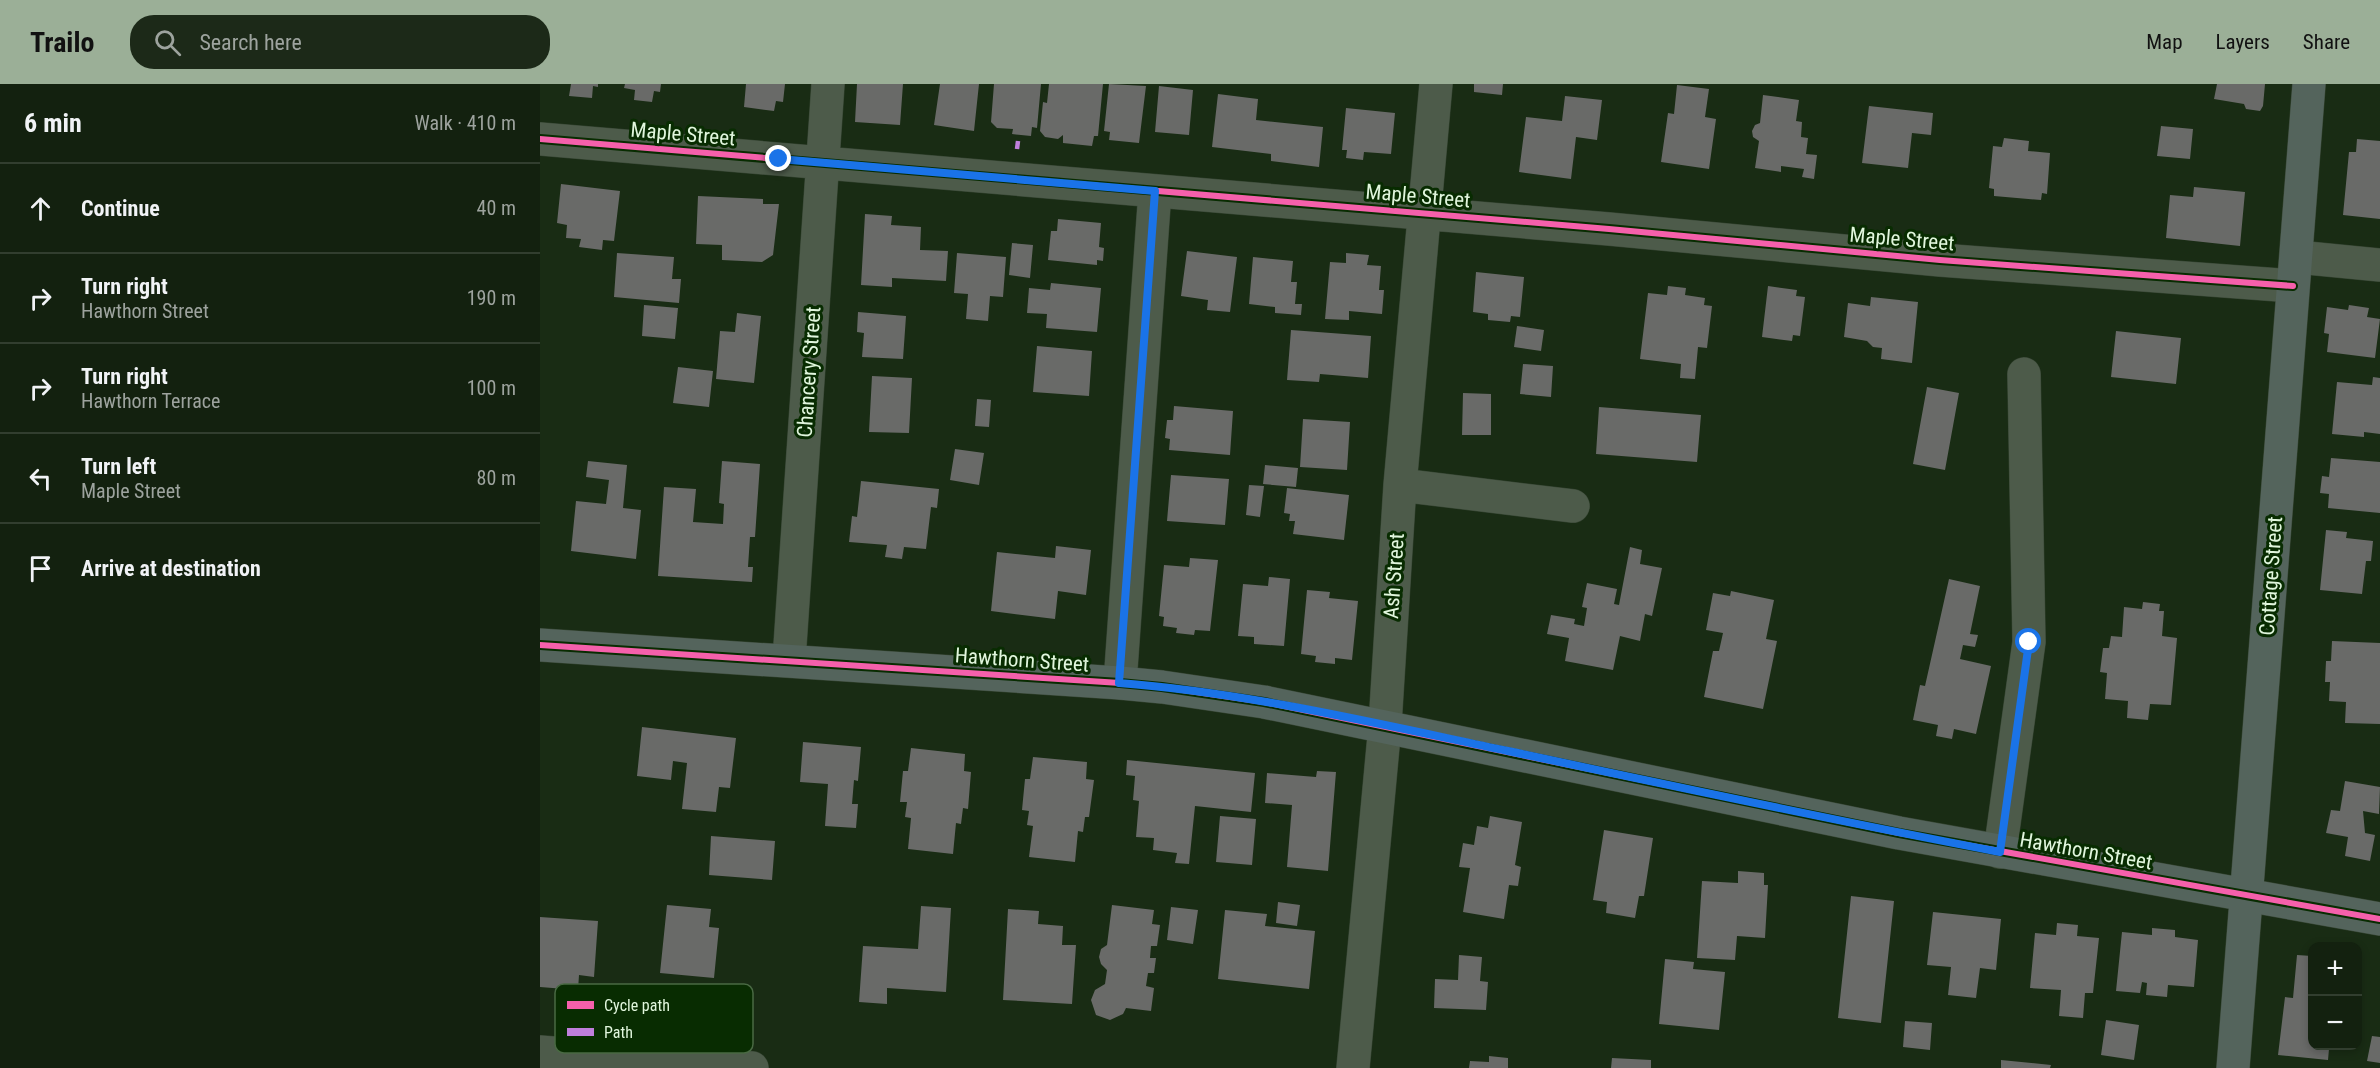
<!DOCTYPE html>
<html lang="en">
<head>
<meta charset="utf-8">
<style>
  :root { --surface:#13210f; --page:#1c2918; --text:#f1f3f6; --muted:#9da39e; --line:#323e2f; --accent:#9baf97 }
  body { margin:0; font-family:"Roboto Condensed",sans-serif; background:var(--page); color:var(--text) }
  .controls { position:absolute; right:18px; bottom:18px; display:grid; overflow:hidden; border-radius:12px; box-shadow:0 3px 9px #0003 }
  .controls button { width:54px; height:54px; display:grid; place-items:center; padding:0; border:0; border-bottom:2px solid var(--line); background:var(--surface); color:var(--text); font:30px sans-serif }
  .stop { position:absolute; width:18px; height:18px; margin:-14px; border:4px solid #1a73e8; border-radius:50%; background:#fff }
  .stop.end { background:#1a73e8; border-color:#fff; box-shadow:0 2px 6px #0008 }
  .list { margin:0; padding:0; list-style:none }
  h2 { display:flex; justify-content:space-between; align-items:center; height:78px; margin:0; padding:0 24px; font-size:26px }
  h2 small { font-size:20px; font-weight:400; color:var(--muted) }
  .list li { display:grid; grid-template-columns:39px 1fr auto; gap:18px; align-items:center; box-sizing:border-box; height:90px; padding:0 24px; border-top:2px solid var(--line) }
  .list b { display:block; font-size:22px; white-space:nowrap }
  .list p { margin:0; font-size:20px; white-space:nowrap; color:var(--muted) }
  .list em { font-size:20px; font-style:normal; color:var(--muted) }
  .icon { flex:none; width:33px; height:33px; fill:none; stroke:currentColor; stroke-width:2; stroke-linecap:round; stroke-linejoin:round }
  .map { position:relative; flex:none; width:1840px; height:984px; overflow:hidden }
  header { display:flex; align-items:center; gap:36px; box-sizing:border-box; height:84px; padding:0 30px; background:var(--accent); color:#111 }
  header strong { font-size:28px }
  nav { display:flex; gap:33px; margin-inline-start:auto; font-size:21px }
  .search { width:420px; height:54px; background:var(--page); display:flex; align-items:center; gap:15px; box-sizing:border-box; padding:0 21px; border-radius:24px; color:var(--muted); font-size:22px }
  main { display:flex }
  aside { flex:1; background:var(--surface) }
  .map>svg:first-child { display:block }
  .building { fill:#696a68 }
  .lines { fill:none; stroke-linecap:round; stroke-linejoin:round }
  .minor-casing { stroke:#364533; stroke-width:34 }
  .major-casing { stroke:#364533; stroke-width:34 }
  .minor { stroke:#4d5b4a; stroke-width:33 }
  .major { stroke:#54645c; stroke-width:33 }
  .quiet { stroke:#c07fdc; stroke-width:4.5; stroke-dasharray:9 4.5; stroke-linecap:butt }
  .cycleway-casing { stroke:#082c01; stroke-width:10 }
  .cycleway { stroke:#f560ab; stroke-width:6 }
  .route { stroke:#1a73e8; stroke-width:8 }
  .labels { text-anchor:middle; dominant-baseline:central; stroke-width:6; stroke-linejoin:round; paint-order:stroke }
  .street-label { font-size:21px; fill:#e1f6dd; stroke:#082c01 }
  .key { fill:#082c01; stroke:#496943; stroke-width:1.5 }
  .key-label { font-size:16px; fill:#e1f6dd }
</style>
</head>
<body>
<header>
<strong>Trailo</strong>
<div class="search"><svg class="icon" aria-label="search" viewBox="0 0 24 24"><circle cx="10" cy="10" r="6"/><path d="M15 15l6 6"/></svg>Search here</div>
<nav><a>Map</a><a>Layers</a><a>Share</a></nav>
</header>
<main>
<aside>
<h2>6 min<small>Walk · 410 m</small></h2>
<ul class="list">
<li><svg class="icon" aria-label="ahead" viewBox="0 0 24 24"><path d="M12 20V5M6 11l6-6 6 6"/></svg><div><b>Continue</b></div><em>40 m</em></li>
<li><svg class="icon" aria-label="right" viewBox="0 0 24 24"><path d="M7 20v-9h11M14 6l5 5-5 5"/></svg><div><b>Turn right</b><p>Hawthorn Street</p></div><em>190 m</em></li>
<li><svg class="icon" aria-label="right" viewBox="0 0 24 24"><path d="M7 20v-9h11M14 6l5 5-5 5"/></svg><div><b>Turn right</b><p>Hawthorn Terrace</p></div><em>100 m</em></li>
<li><svg class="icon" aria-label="left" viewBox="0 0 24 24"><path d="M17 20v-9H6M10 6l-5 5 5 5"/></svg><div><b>Turn left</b><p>Maple Street</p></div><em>80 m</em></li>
<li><svg class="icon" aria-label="arrive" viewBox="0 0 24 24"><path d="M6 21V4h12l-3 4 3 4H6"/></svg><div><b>Arrive at destination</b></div></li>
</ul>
</aside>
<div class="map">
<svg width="1840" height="984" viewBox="0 0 1840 984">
  <rect width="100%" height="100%" fill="#192c14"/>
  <path class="building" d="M31,0h27v3l-5,-1 -1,12 -23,-2z
    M85,0h36l-1,8 -6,-1 -2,11 -18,-2 1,-10 -11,-2z
    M206,0h39l-2,18 -7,-1 -2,10 -30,-4z
    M317,0h46l-3,41 -45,-3z
    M400,0h39l-5,47 -40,-6z
    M454,0h47l-4,44 -5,-1 -1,9 -19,-2 1,-5 -16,-1 -6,-6z
    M509,0h54l-5,52h-4l-2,10 -29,-3v-8l-5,4 -13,-2 -5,-6 3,-29 4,1z
    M569,0l37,2 -7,57 -30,-3 1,-8 -6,-1z
    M934,0h29l-1,11 -28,-3z
    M1677,0h48l-2,22 -3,5 -14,-2 -2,-5 -30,-5z
    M1137,1l32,4 -4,28 11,2 -7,50 -48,-7 7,-49 6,1z
    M619,2l34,4 -4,45 -34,-3z
    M678,10l40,5 -2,21 67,7 -4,40 -48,-6v-7l-59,-7z
    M1223,11l36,5 -3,21 6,1 -1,15 7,1 -2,16 11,1 -3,24 -12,-2 2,-8 -23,-3v6l-26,-4 4,-27 -6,-4 -1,-6 3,-6 5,-2z
    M1025,12l37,4 -5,40 -21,-3 -5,42 -52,-7 7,-55 36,4z
    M1329,22l64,7 -2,22 -19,-2 -4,35 -46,-5z
    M806,24l49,5 -4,41 -27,-2 -1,8 -17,-2 1,-8h-5z
    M1621,42l32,3 -3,30 -33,-3z
    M1464,54l25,3 -1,10 22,2 -3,41 -5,-1 -1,7 -47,-4v-7l-5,-1 4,-42 9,1z
    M1817,55l23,2v78l-37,-4 6,-63h7z
    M21,100l59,7 -6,50 -11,-1 -1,10 -23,-3 2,-8 -15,-1 1,-13 -10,-2z
    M1654,103l51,5 -5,54 -74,-8 4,-43 23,2z
    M158,112l65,3v5h16l-6,51 -11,7 -40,-2v-15l-26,-1z
    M325,130l27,2 -1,9 30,2 -1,23 28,1 -2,30 -54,-3v9l-31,-2z
    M518,135l43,4 -2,24 5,1 -1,13 -6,-1v5l-49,-5 3,-29h6z
    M472,159l21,2 -3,33 -21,-3z
    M647,167l50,6 -7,55 -23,-2 1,-10 -27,-4z
    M77,169l57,4 -2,22h9l-2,24 -65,-6z
    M417,169l49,4 -3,40 -13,-1 -2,25 -22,-2 2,-25 -14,-1z
    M806,169l23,2 -2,10 14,1 -2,24h5l-2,24 -33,-3v9l-24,-1 5,-57 16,1z
    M713,173l40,4 -2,21h6l-2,22h7l-1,11 -26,-2v-6l-26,-3z
    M936,188l48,5 -4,40 -9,-1 -1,6 -22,-2v-6l-15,-2z
    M511,199l50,5 -4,44 -51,-4 1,-14 -20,-1 2,-25 21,2z
    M1128,202l18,2 -1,7 20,3 -1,7 8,1 -5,42 -9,-1 -3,32 -15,-1 1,-14 -41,-5 8,-66 19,2z
    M1228,202l29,4 -1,6 9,1 -5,39 -7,-1 -1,6 -30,-4z
    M1331,213l47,5 -6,61 -31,-4 1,-11 -9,-1 -6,-6 -23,-4 4,-34 22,3z
    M104,221l34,3 -3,31 -33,-3z
    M1809,221l20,3 -2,9 13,2 -5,39 -48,-6 2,-18 -5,-1 3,-26 21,3z
    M318,228l48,4 -3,43 -41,-2 2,-24 -7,-1z
    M197,229l24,3 -7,67 -38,-4 4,-48 15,1z
    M977,242l27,4 -3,21 -27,-4z
    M751,246l80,6 -3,42 -48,-4 -1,8 -32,-2z
    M1576,247l65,7 -5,46 -65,-7z
    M497,262l55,5 -3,45 -56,-4z
    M983,280l30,2 -2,31 -31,-3z
    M138,283l35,4 -4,36 -36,-4z
    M332,292l40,2 -3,55 -40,-1z
    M1833,293l7,1v56l-16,-2v5l-32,-3 5,-52 35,3z
    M1387,303l32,6 -14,77 -32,-6z
    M923,309l28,1v41h-29z
    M437,315l14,1 -2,27 -14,-1z
    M634,322l59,5 -3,44 -61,-5 1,-11 -5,-1 2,-18h6z
    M1059,323l102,8 -4,47 -101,-8z
    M763,335l47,3 -3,48 -47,-3z
    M415,365l29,4 -5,32 -29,-5z
    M1791,374l49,4v51l-52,-5 1,-14 -9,-1 2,-17 7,1z
    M48,377l39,4 -4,43 18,2 -5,49 -65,-8 5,-50 30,3 3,-24 -23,-3z
    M182,377l38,3 -5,73h-5l-2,30h5l-1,15 -94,-6 6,-89 32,2 -3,33 30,2 1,-20 -5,-1z
    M725,381l33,3 -2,19 -33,-3z
    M631,391l58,4 -4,46 -58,-4z
    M321,397l78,8 -2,19 -6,-1 -5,42 -22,-2 -2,12 -17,-2 2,-12 -38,-3 3,-26 5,1z
    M709,401l15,1 -4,31 -14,-2z
    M747,404l62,7 -5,45 -51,-6 2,-13h-6l1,-7 -6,-1z
    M1786,446l21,2 -1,6 27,3 -2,20h-5l-4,33 -42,-4z
    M516,462l35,4 -5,45 -28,-4 -3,28 -64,-8 6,-59 58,6z
    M1090,463l12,3 -2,14 22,4 -10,48 -7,-2 -5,27 -20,-5 -7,34 -48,-9 4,-23 -22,-4 4,-19 24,4 -1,5 10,2 3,-18 -5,-1 5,-24 30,6 -3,15 5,1z
    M650,474l28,2 -8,71 -15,-1 -1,5 -18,-2 1,-5 -14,-2 1,-9 -5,-1 5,-51 25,2z
    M729,493l21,2 -6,67 -30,-2v-7l-16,-1 5,-52 25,2z
    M1409,495l31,7 -10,48 8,1 -3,12 -12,-2 -3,14 31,7 -15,68 -22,-5 -2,10 -16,-3 2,-11 -25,-5 7,-35 5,1z
    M767,506l23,2 -1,6 29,3 -6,59 -17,-2v6l-20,-2 1,-6 -15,-2z
    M1191,507l43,9 -8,39 11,2 -14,68 -59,-12 9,-46h6l4,-18 -17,-3 7,-37 17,3z
    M1603,518l17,2 -1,7h5l-2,25 15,2 -6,67 -21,-1 -2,16 -21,-2 1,-17 -23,-2 2,-26 -7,-1 3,-24h6l2,-12 11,1 2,-30 18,2z
    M1792,557l48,2v81l-35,-1 1,-21 -17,-1 1,-19h-5l1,-21h5z
    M102,643l94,11 -6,50 -11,-1 -3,25 -34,-3 5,-46 -14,-2 -2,19 -34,-4z
    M263,658l58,5 -3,34 -4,-1 -2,24h6l-2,24 -31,-2 3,-42 -28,-2z
    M371,664l54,6 -1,17 7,1 -3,37 -5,-1 -2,16 -5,-1 -3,31 -45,-5 3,-31 -6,-1 2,-15h-7l3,-31h5z
    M493,673l54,5 -1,17 8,1 -5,37h-4l-2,15 -5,-1 -3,31 -46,-5 4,-31 -6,-1 2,-14 -7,-1 3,-31h5z
    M587,676l128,13 -4,39 -56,-6 -6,58 -14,-1 2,-10 -24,-3 1,-12 -18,-1 3,-36 -6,-1 2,-24 -9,-1z
    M777,687l19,1 -8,99 -41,-4 5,-62 -27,-2 2,-30 49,4z
    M1805,697l35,6 -1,27 -16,-3 2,22 10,2 -5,26 -25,-5 3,-19 -22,-4 5,-23 9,1z
    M680,732l36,3 -4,46 -36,-3z
    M950,732l32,6 -7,43 6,2 -3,19 -9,-1 -5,34 -41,-7 7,-44 -11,-1 4,-24 11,2 3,-19 11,2z
    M1064,746l49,8 -9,58h-5l-4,22 -29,-5 1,-11 -14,-2z
    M171,752l64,5 -3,39 -63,-5z
    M1198,787l26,2v12h4l-3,53 -28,-2 -2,24 -38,-2 5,-77 36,2z
    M1311,812l43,5 -13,122 -43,-5z
    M738,818l22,3 -3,21 -21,-3z
    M127,821l44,4 -2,18 10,1 -5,50 -54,-5z
    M572,821l42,5 -2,14 8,1 -3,21h-6l-1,12h6l-2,15h-6l-2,13 8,2 -3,23 -25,-3 -3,6 -13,6 -14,-5 -5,-15 4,-10 10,-6 2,-14 -6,-6 -2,-7 2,-8 6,-4z
    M381,822l30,2 -5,84 -59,-4v16l-28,-2 4,-56 55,3z
    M631,823l27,3 -5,34 -26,-4z
    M468,825l31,2 -1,13 25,2 -1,19h14l-4,59 -69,-4z
    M685,826l42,4 -2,12 50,5 -6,58 -91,-10z
    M1393,828l68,7 -5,51 -16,-2 -4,30 -28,-3 3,-28 -24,-2z
    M0,833l58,4 -4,56 -15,-2 -1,15 -38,-3z
    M1517,839l21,2 -1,11 22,2 -6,55h-8l-2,25 -24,-2 2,-26 -31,-2 5,-55 21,2z
    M1612,844l23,2v7l23,3 -4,47 -26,-2 -1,12 -21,-2 1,-12 -5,-1 -2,11 -24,-2 6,-59 30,3z
    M919,871l23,2 -2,24 8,1 -2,28 -52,-2 1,-29 23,1z
    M1757,871l15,1v90h25v4l-8,-1 -1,11 -50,-5 7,-58 8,1z
    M1125,875l29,3 -1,7 32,3 -6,58 -60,-6z
    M1566,936l33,5 -5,35 -33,-5z
    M1365,937l27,2 -2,27 -27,-3z
    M1832,952l8,1v26l-13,-2z
    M949,972l19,2v10h-39l1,-7 19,1z
    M1072,974l39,2v8h-40z
    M1461,976l50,5 -1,3h-49z"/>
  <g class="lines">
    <defs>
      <path id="minor" d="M0,55l1069,90 331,31 353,26
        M1757,173l83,8
        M860,401l173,21
        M249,576l39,-576
        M580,599l35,-492
        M1460,768l29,-210 -5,-268
        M0,968l212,16
        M813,984l32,-343 15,-240 36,-401"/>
      <path id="major" d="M0,561l580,38 42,4 102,15 635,131 481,86
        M1693,984l76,-984"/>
    </defs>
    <use href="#minor" class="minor-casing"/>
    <use href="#major" class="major-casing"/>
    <use href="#minor" class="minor"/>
    <use href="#major" class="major"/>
    <path class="quiet" d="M477,65l1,-8"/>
    <defs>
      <path id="cycleway" d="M0,55l1069,90 331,31 353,26
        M0,561l580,38 42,4 102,15 635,131 481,86"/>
    </defs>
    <use href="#cycleway" class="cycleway-casing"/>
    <use href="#cycleway" class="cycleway"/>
  </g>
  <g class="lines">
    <path class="route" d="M239,75l376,32 -36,492c131,10 260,41 389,68 164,35 328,70 492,101l29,-210"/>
  </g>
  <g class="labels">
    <g class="street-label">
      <text transform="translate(143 50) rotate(5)">Maple Street</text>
      <text transform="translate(878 112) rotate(5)">Maple Street</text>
      <text transform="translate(1362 155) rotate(5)">Maple Street</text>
      <text transform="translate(269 288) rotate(-86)">Chancery Street</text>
      <text transform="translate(854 492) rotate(-86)">Ash Street</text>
      <text transform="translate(1731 492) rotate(-86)">Cottage Street</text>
      <text transform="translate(482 576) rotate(4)">Hawthorn Street</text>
      <text transform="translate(1546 767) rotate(10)">Hawthorn Street</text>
    </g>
  </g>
  <rect x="15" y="900" width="198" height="69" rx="9" class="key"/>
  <rect x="27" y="917" width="27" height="8" fill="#f560ab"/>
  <rect x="27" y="944" width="27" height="8" fill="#c07fdc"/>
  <g class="key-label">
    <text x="64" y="927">Cycle path</text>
    <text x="64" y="954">Path</text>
  </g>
</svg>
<div class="controls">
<button>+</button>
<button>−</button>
</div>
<div class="stop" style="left:1489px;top:558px"></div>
<div class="stop end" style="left:239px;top:75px"></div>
</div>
</main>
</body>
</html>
